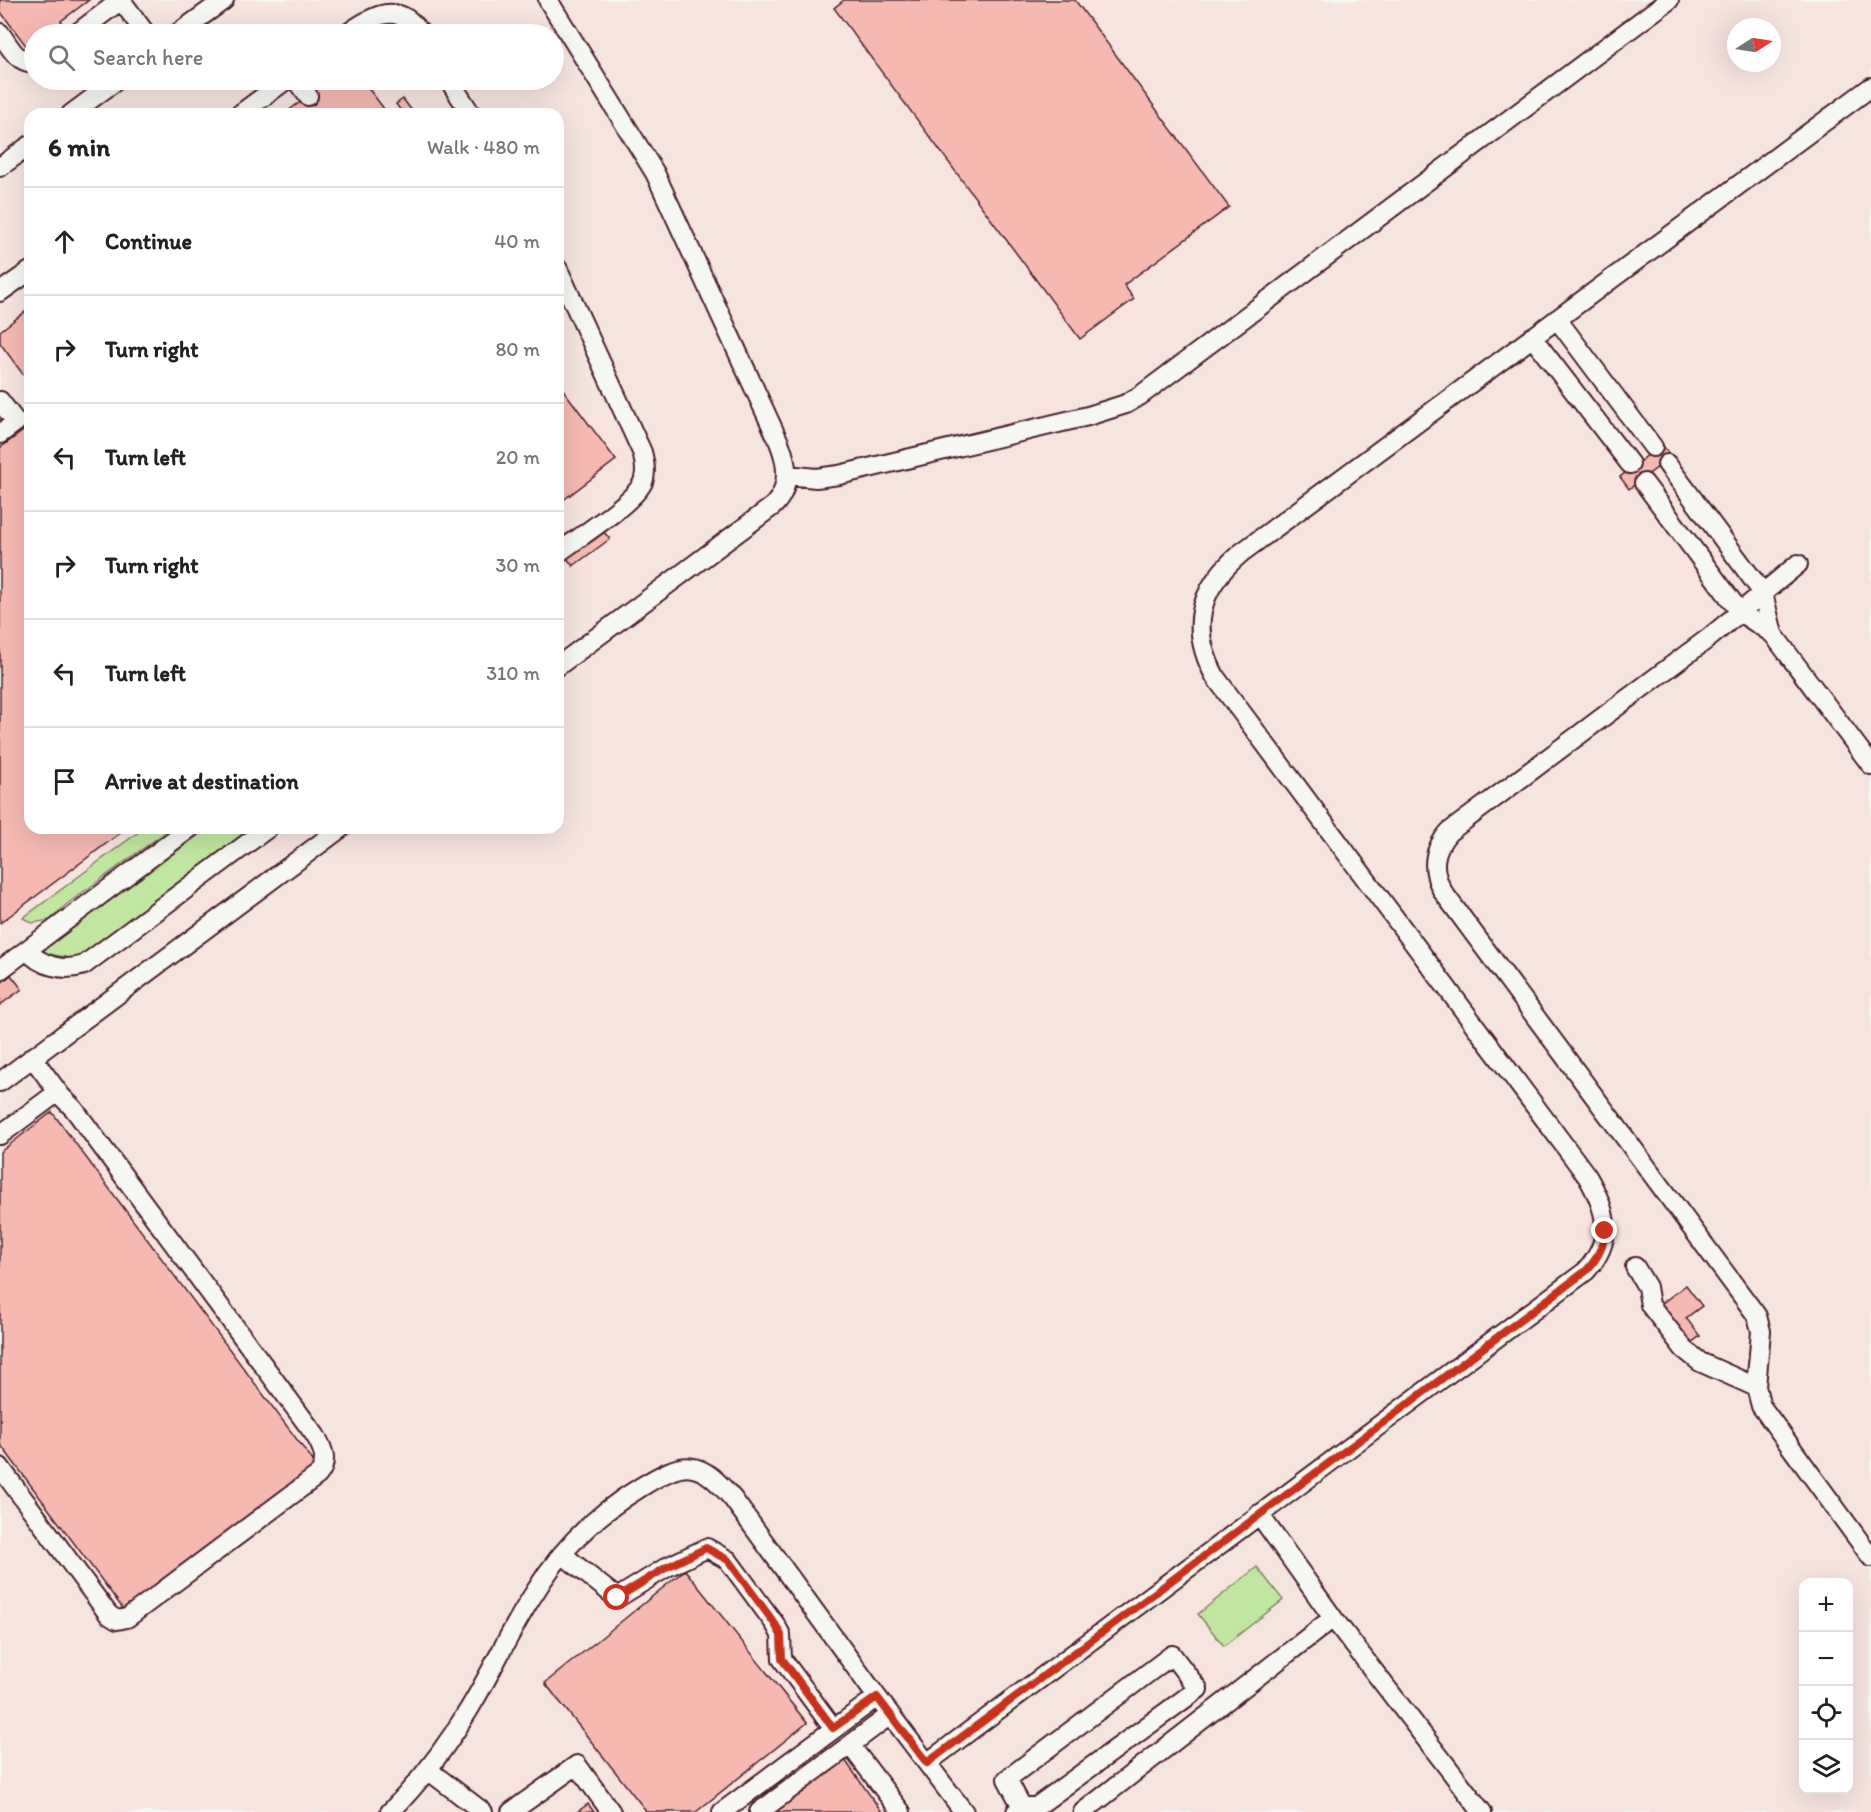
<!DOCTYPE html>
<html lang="en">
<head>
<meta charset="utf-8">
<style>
  :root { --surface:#fff; --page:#f6f6f6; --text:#222; --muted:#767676; --line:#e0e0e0 }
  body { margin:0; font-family:Itim,sans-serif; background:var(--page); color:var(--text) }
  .controls { position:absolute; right:18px; bottom:18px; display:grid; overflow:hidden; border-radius:12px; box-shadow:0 6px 24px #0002 }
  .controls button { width:54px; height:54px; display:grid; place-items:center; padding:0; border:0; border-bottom:2px solid var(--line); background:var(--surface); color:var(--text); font:30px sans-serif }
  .compass { position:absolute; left:1727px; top:18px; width:54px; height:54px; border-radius:50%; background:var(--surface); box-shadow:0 6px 24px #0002; rotate:78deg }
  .stop { position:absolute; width:18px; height:18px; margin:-14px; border:4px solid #c8321e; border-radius:50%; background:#fff }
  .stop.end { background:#c8321e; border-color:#fff; box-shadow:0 2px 6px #0008 }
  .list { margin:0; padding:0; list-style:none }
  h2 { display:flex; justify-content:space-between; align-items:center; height:78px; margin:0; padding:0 24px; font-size:26px }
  h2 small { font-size:20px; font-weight:400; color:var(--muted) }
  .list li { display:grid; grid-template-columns:39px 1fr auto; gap:18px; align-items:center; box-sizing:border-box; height:108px; padding:0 24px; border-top:2px solid var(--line) }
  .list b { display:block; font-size:22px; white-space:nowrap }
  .list em { font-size:20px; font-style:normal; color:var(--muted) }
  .icon { flex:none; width:33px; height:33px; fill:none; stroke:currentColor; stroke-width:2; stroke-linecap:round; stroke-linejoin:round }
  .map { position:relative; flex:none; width:1871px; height:1812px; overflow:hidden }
  .search { position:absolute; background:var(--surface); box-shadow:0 6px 24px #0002; left:24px; top:24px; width:540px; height:66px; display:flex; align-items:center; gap:15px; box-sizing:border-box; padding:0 21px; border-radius:33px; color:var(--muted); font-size:22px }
  .panel { position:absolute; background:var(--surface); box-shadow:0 6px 24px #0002; left:24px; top:108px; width:540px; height:726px; border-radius:18px }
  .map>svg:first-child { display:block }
  .built { fill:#f6e4df; fill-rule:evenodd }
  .green { fill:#c1e6a1; stroke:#868266; stroke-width:1.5 }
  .building { fill:#f5b9b2; stroke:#4a1f2b; stroke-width:1.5 }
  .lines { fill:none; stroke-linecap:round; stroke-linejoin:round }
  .minor-casing { stroke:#4a1f2b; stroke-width:22 }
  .minor { stroke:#f6f6f2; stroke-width:18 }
  .route { stroke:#c8321e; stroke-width:8 }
</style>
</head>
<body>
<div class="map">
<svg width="1871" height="1812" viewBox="0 0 1871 1812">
  <rect width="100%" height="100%" fill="#f6f6f2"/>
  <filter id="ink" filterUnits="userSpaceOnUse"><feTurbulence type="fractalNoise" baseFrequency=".0167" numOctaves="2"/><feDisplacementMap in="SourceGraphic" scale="12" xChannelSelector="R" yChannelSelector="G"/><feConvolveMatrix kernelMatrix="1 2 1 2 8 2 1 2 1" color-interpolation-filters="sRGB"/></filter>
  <g filter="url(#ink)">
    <path class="built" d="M0,0h1871v1812h-1871zM1736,27h36v36h-36zM34,34h520v46h-520zM30,114h528v714h-528zM1804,1582h44v208h-44z"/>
    <path class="green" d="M144,828h27l-104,76 -17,16 -18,3 -9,-5z
      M208,828h43l-173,129 -9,1 -25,-5 1,-4z
      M1257,1567l26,33 -59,46 -26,-32z"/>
    <path class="building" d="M0,0h89l-28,21 5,7 -9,6h-23v7l-7,6 -27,-36z
      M844,0h231l154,207 -105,78 10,14 -54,40 -246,-331z
      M330,80h32l26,34h-104z
      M403,99l10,13 -2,2h-8l-7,-10z
      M30,308v76l-30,-41v-12z
      M558,383l58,77 -58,44z
      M30,426v402h97l-127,95v-475z
      M1662,444l9,13 -42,32 -9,-12z
      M602,530l8,9 -37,27 -7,-9z
      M11,975l11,14 -22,16v-21z
      M52,1112l264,353 -192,145 -124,-166v-292z
      M1686,1285l16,21 -16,12 14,18 -13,10 -30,-39z
      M685,1570l122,153 -111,89h-49l-102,-129z
      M842,1756l40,56h-117z
      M588,1804l6,8h-17z"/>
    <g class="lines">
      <defs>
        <path id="minor" d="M121,0l25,34
          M548,0l107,173 124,269c9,22 12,46 -6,64l-215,160
          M0,33c9,12 17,31 34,29
          M76,34l45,-34
          M177,34l47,-34
          M347,34c26,-19 52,-34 74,0
          M296,80l12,16
          M449,80l22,34
          M71,114l46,-34
          M240,114l46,-34
          M0,167l30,-22
          M558,269l84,183c3,11 5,23 0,32 -11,20 -64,54 -84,69
          M0,292l30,-21
          M1557,319l96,128
          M1532,337l98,127
          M0,401l16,21 -16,12
          M1667,464l96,129 10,41
          M787,475l29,3 23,-3 249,-59 38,-12 15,-9 528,-395
          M1644,483l96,129 33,22 98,131
          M1798,564l-88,73 -261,195c-17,19 -18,38 -6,60l314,424 4,15 -5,56 5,19 110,151
          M27,950c13,16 37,22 57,15l184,-137
          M0,970l190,-142
          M0,1082l341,-254
          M0,1135l58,-43
          M1635,1267l12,20 3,18 34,44 16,13 56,25
          M0,1467l109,148 8,5 10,-2 191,-143c11,-13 5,-27 -3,-40l-241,-326 -13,-13 -29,-39
          M1259,1514l74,104 149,194
          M562,1554l55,44 50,-31 40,-19 21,12 47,64 6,11 1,24 51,69
          M890,1715l-40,30 51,67
          M927,1763l659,-492c29,-32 21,-61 1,-95l-371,-498c-28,-50 -17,-90 25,-125l630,-466
          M428,1770l55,42
          M390,1812c30,-30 56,-65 78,-101 24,-39 42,-81 67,-119 26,-43 63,-79 106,-105 44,-27 57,-29 92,12l144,198 87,115
          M511,1812l66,-47 34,47
          M722,1812l155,-115
          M759,1812l91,-67
          M1016,1812l6,-5h14l162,-118 -26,-34 -165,124 15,28
          M1083,1812l250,-194"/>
      </defs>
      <use href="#minor" class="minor-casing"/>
      <use href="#minor" class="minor"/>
    </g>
  </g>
  <g class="lines" filter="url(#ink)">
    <path class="route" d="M617,1598l50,-31 39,-19 22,12 47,64 6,11 1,24 51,69 44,-31 50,66 659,-492c12,-13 17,-23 19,-40"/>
  </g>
</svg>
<div class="controls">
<button>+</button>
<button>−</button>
<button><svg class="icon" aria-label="locate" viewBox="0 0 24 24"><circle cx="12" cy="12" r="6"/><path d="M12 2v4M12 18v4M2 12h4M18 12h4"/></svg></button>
<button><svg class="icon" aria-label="layers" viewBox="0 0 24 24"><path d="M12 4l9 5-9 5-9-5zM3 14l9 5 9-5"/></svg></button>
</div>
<svg class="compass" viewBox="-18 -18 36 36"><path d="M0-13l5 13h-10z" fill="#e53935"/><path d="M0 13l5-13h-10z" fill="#767676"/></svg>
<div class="stop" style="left:617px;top:1598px"></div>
<div class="stop end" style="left:1605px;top:1231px"></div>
<div class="search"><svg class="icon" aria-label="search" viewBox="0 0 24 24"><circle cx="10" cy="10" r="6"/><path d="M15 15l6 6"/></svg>Search here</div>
<section class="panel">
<h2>6 min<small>Walk · 480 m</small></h2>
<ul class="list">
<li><svg class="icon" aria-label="ahead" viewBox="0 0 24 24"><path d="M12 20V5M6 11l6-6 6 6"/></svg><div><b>Continue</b></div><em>40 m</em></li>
<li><svg class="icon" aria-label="right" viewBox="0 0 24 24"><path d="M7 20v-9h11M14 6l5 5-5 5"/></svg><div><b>Turn right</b></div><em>80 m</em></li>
<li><svg class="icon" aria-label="left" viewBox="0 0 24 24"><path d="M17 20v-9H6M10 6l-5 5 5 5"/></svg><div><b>Turn left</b></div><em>20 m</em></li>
<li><svg class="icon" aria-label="right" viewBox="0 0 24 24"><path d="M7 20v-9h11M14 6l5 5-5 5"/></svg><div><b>Turn right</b></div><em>30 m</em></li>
<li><svg class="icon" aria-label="left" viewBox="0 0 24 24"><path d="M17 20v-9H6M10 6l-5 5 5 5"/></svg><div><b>Turn left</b></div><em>310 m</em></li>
<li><svg class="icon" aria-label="arrive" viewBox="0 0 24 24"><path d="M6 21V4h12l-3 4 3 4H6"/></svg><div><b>Arrive at destination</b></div></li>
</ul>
</section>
</div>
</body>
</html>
